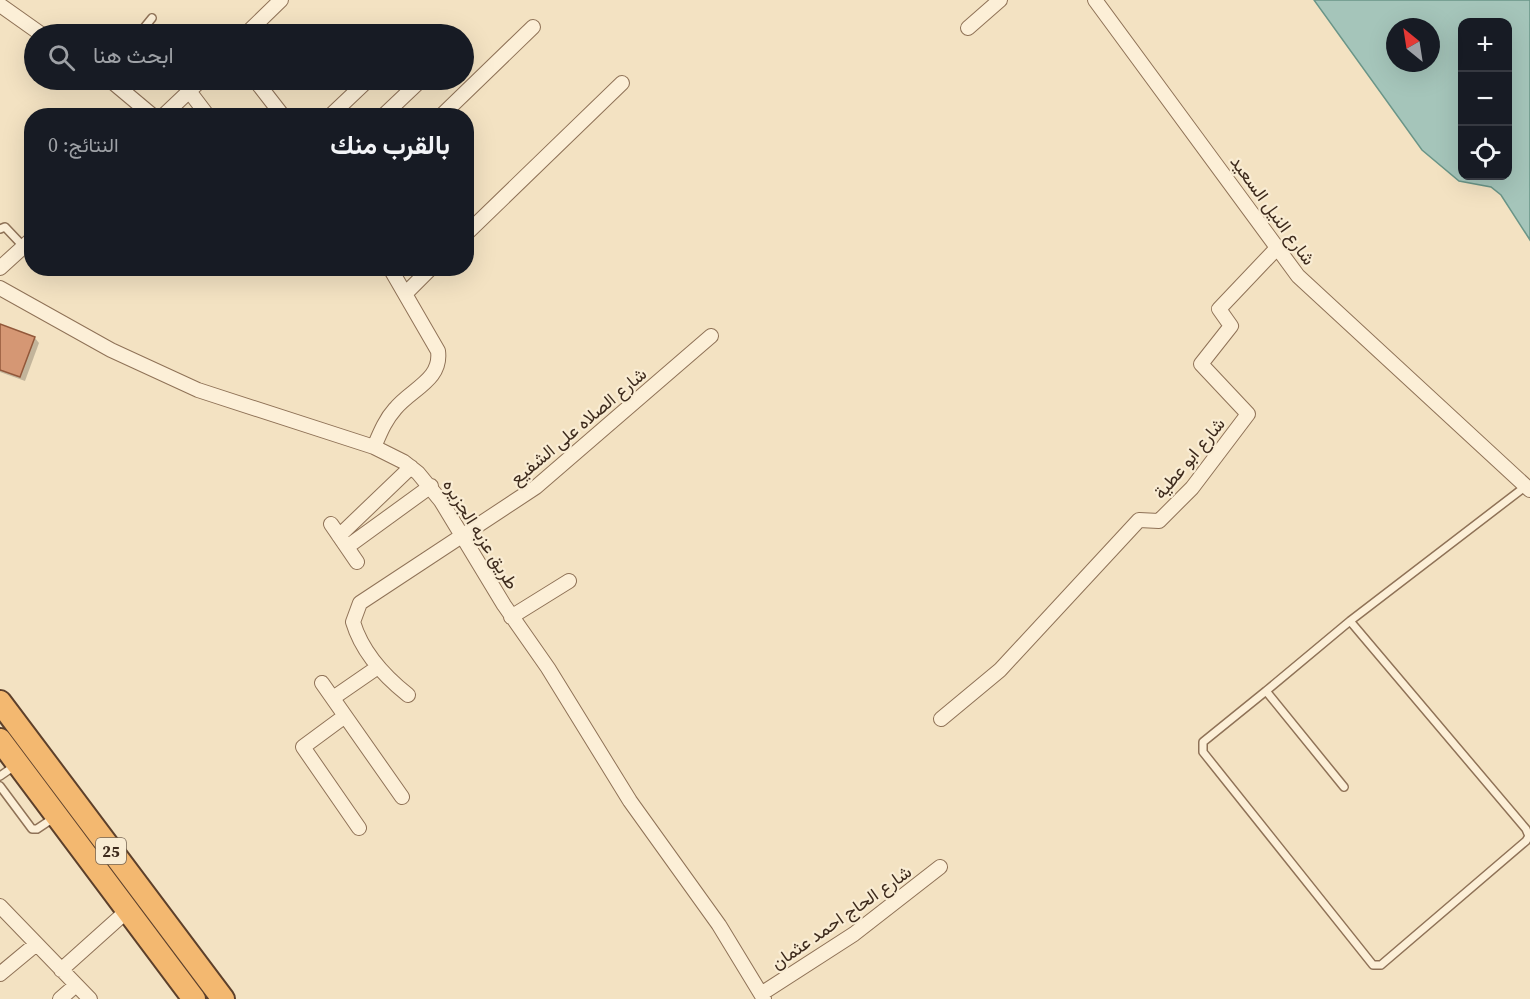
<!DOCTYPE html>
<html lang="ar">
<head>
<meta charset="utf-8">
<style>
  :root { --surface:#171b24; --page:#20242c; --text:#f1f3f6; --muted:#9ea1a6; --line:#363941 }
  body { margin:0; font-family:"Source Serif 4",Vazirmatn,serif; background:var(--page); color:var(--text); direction:rtl }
  .controls { position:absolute; right:18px; top:18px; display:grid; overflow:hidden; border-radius:12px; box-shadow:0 6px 24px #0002 }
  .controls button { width:54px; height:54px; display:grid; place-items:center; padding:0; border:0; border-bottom:2px solid var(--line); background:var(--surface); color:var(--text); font:30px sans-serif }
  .compass { position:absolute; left:1386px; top:18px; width:54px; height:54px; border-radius:50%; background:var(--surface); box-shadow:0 6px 24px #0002; rotate:330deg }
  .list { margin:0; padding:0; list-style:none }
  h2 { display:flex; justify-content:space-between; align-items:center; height:78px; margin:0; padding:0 24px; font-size:26px }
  h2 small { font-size:20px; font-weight:400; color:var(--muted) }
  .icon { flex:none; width:33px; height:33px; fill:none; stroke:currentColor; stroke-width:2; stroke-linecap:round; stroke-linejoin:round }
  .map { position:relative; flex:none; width:1530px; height:999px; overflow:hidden; direction:ltr }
  .search { position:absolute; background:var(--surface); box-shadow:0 6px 24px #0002; left:24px; top:24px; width:450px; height:66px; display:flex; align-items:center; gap:15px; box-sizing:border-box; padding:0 21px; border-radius:33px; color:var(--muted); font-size:22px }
  .panel { position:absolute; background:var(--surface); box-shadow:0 6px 24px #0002; left:24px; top:108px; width:450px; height:168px; border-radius:24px; direction:rtl }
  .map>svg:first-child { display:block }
  .water { fill:#a5c5ba; stroke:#6a9588; stroke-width:1.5; fill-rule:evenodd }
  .shadow { fill:#0003 }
  .building { fill:#d59774; stroke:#92583a; stroke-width:1.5 }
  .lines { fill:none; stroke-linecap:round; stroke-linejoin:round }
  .service-casing { stroke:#8f7257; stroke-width:10 }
  .minor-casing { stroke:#8f7257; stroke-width:16 }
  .trunk-casing { stroke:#5d402b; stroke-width:26 }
  .service { stroke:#fcefd7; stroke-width:7 }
  .minor { stroke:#fcefd7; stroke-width:14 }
  .trunk { stroke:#f3b870; stroke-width:22 }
  .labels { text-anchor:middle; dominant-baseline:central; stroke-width:4.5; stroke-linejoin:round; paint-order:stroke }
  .shield { fill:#f9ecd3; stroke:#766554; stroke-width:1.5 }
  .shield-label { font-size:16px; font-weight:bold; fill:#3e2b1d }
  .street-label { font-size:18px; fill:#3e2b1d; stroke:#f9ecd3 }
</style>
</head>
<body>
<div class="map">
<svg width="1530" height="999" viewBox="0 0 1530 999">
  <rect width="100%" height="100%" fill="#f3e2c2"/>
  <path class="water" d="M1314,0h216v240l-29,-45 -10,-8 -32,-6 -37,-31zM1462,22h46v154h-46zM1395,27h36v36h-36z"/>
  <path class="shadow" d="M0,326l35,12 4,5 -14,38 -25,-9z"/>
  <path class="building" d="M0,324l35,13 -15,40 -20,-7z"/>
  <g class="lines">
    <defs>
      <path id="service" d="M139,34l13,-16
        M0,229l5,-2 18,19
        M1266,691l-63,51v10l170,213h8l145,-124 3,-5 -3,-7 -176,-208 176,-135
        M0,776l16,-11
        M0,786l32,43h5l18,-12
        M1344,787l-78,-96 84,-70"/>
      <path id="minor" d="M1095,0l203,276 232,214
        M0,5l41,29
        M968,28l32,-28
        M246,34l35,-34
        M110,80l43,36
        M255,80l28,36
        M189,91l19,25
        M163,116l38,-36
        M330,116l38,-36
        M383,116l38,-36
        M441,116l92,-89
        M466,234l156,-151
        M0,268l32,-29
        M0,288l111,62 87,40 176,57 30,15 14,11 23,28 63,104 44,63 82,133 89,124 45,74
        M406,293l25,-25
        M374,447c6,-14 11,-27 21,-38 16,-20 47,-29 43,-58l-48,-83
        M331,524l26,38
        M339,536l72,-69
        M347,547l84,-61
        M511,617l58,-36
        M322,683l80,114
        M408,695c-24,-19 -46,-43 -55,-73l7,-19 176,-116 175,-151
        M333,698l45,-31
        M345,716l-42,31 56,81
        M941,719l59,-49 139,-150 20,1 33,-33 56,-74 -47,-50 30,-38 -12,-17 57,-60
        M0,906l90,93
        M61,970l67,-60
        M0,974l35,-29
        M761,994l93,-60 86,-67
        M60,999l16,-14"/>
      <path id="trunk" d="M0,702l223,297
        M0,740l194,259"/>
    </defs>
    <use href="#service" class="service-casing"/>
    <use href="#minor" class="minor-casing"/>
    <use href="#trunk" class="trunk-casing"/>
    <use href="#service" class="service"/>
    <use href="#minor" class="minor"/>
    <use href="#trunk" class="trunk"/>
  </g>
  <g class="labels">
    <rect class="shield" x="96" y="838" width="30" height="26" rx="4.5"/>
    <g class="shield-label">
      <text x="111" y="851">25</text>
    </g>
    <g class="street-label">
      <text transform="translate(1273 210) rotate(54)">شارع النيل السعيد</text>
      <text transform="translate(578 426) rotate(-40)">شارع الصلاه على الشفيع</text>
      <text transform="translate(1189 458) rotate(-50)">شارع ابو عطية</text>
      <text transform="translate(481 534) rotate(58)">طريق عزبه الجزيره</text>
      <text transform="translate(841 917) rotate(-35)">شارع الحاج احمد عثمان</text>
    </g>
  </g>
</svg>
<div class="controls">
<button>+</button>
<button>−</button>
<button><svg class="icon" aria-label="locate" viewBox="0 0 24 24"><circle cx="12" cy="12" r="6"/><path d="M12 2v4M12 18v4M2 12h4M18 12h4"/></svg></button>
</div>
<svg class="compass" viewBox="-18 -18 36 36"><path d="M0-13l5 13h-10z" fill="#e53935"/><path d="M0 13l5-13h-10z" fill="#9ea1a6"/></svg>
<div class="search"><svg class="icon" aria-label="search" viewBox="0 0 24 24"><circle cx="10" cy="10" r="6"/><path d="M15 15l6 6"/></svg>ابحث هنا</div>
<section class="panel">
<h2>بالقرب منك<small>النتائج: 0</small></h2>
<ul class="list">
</ul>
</section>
</div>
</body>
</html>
